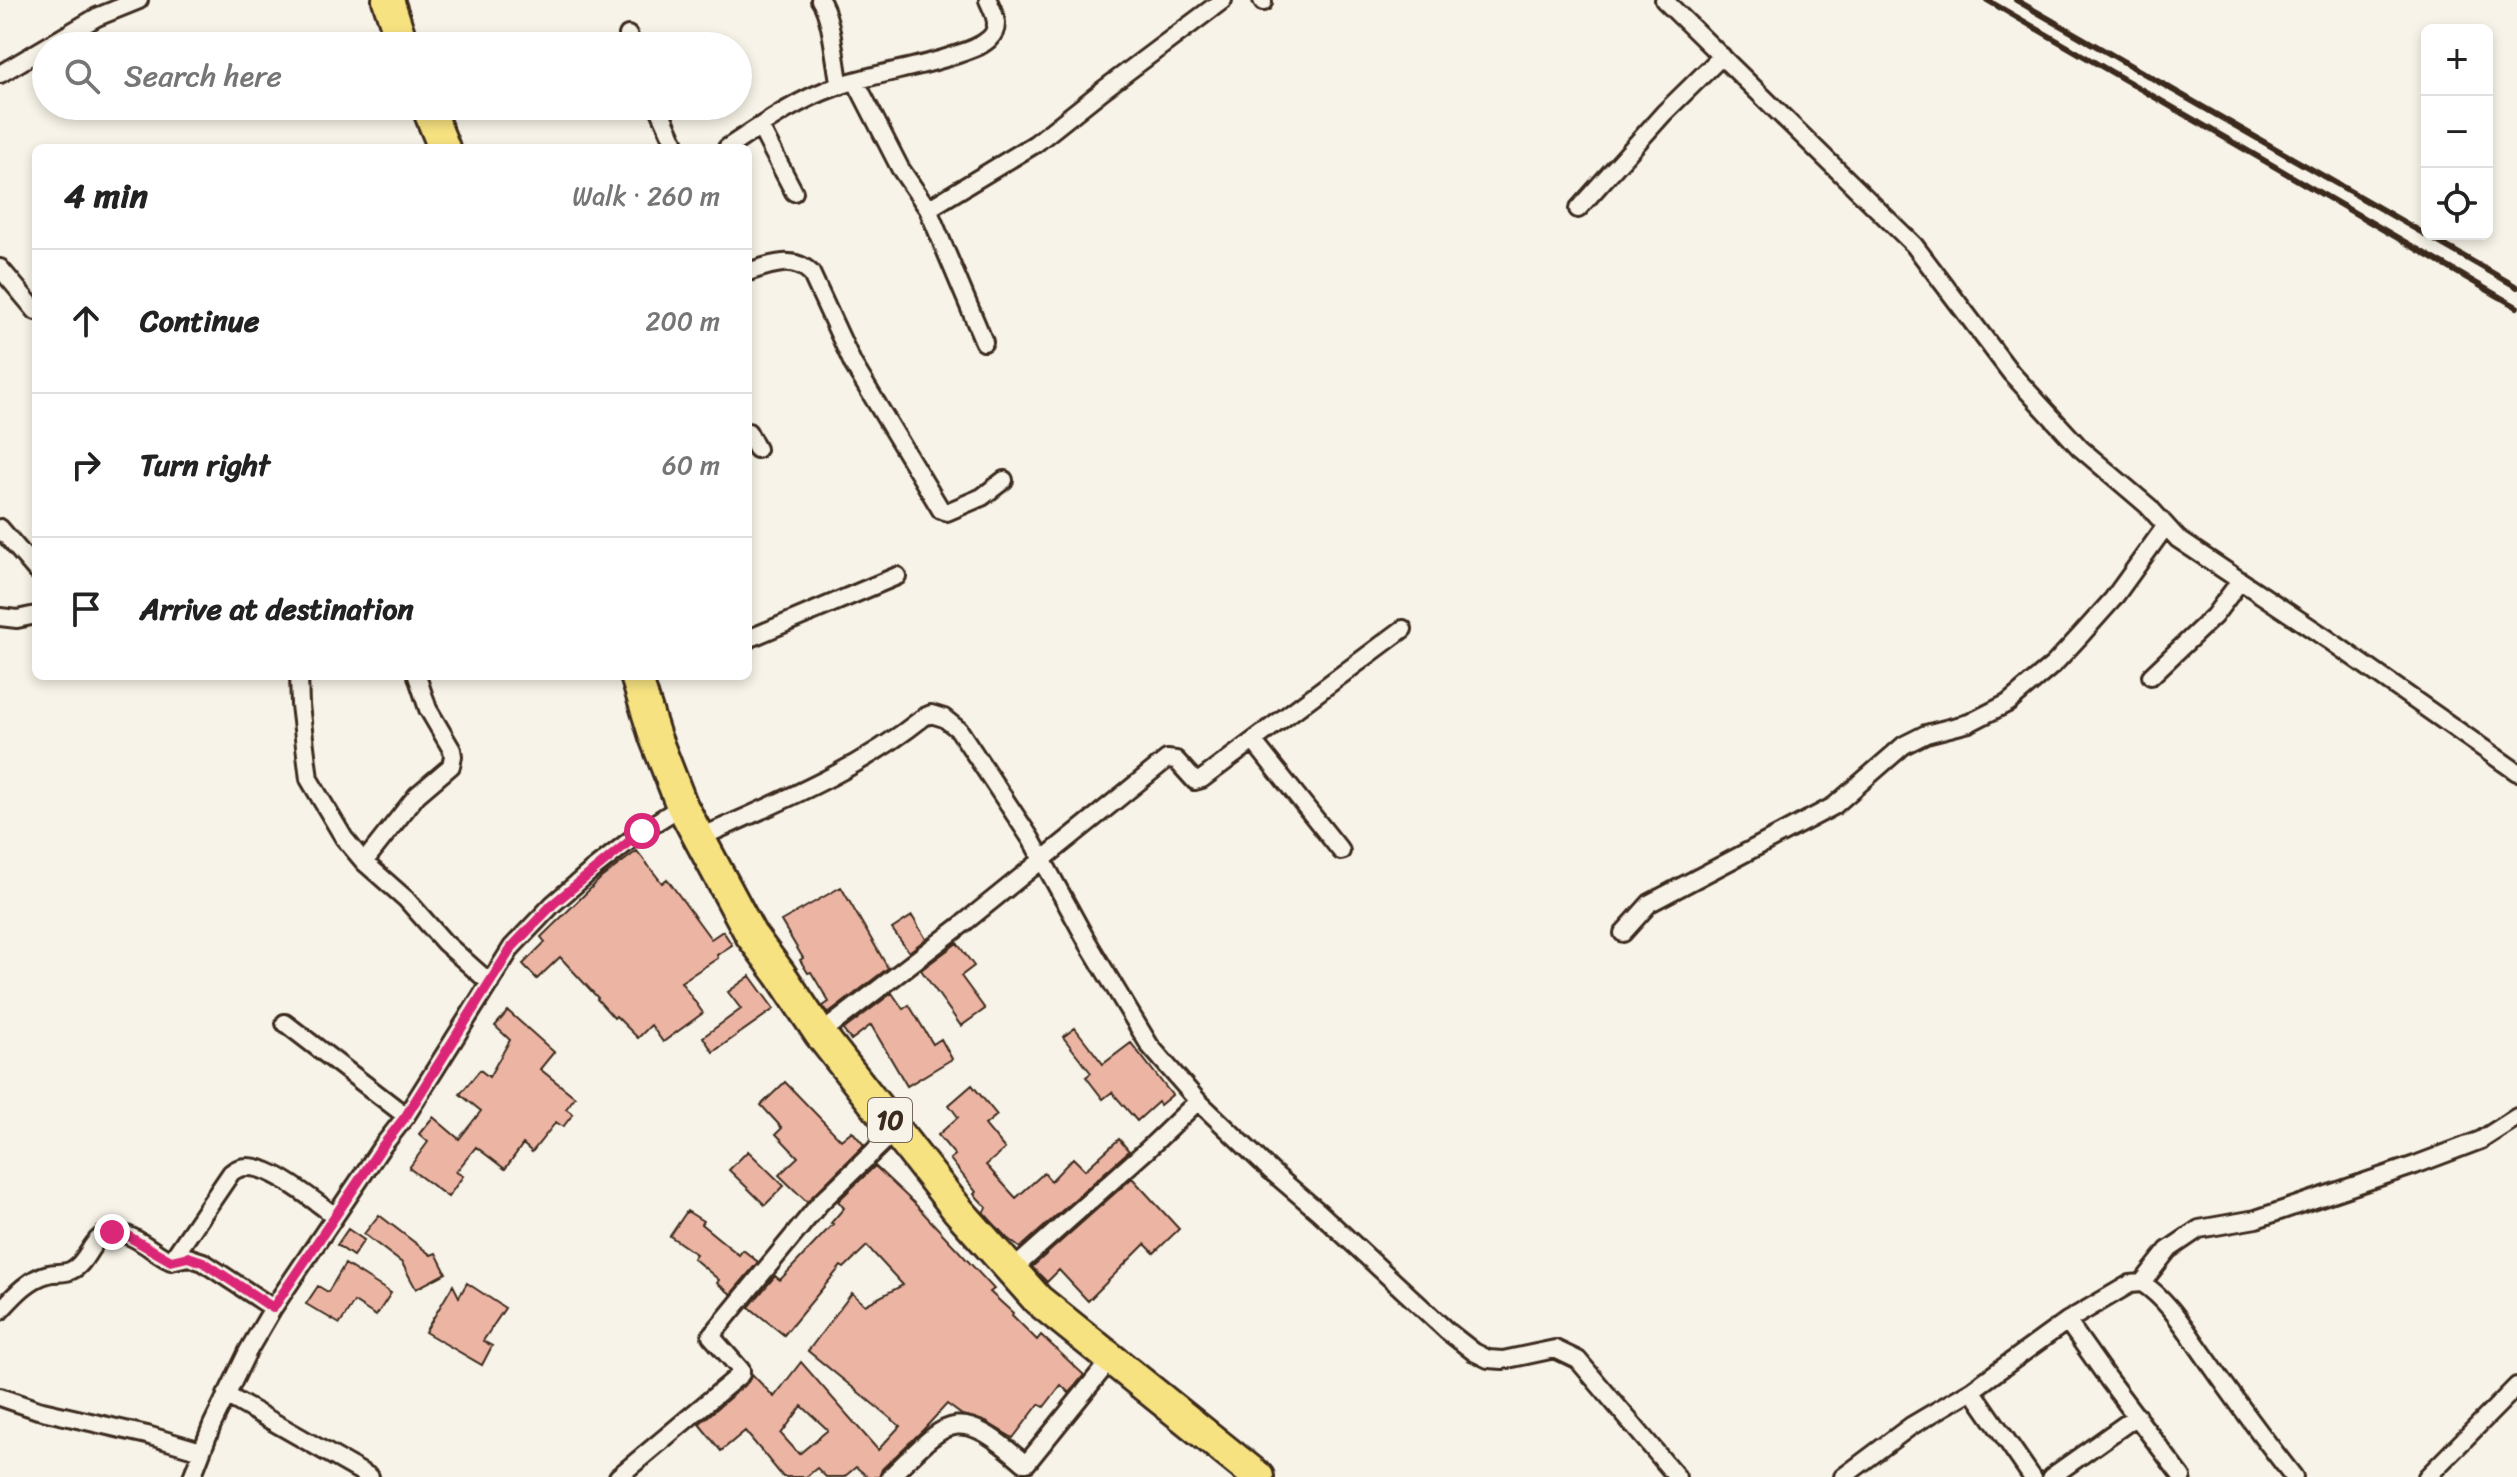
<!DOCTYPE html>
<html lang="en">
<head>
<meta charset="utf-8">
<style>
  :root { --surface:#fff; --page:#f2f2f2; --text:#222; --muted:#767676; --line:#e0e0e0 }
  body { margin:0; font-family:Sriracha,sans-serif; background:var(--page); color:var(--text) }
  .controls { position:absolute; right:24px; top:24px; display:grid; overflow:hidden; border-radius:12px; box-shadow:0 4px 12px #0003 }
  .controls button { width:72px; height:72px; display:grid; place-items:center; padding:0; border:0; border-bottom:2px solid var(--line); background:var(--surface); color:var(--text); font:40px sans-serif }
  .stop { position:absolute; width:24px; height:24px; margin:-18px; border:6px solid #db2777; border-radius:50%; background:#fff }
  .stop.end { background:#db2777; border-color:#fff; box-shadow:0 2px 8px #0008 }
  .list { margin:0; padding:0; list-style:none }
  h2 { display:flex; justify-content:space-between; align-items:center; height:104px; margin:0; padding:0 32px; font-size:34px }
  h2 small { font-size:26px; font-weight:400; color:var(--muted) }
  .list li { display:grid; grid-template-columns:52px 1fr auto; gap:24px; align-items:center; box-sizing:border-box; height:144px; padding:0 32px; border-top:2px solid var(--line) }
  .list b { display:block; font-size:30px; white-space:nowrap }
  .list em { font-size:26px; font-style:normal; color:var(--muted) }
  .icon { flex:none; width:44px; height:44px; fill:none; stroke:currentColor; stroke-width:2; stroke-linecap:round; stroke-linejoin:round }
  .map { position:relative; flex:none; width:2517px; height:1477px; overflow:hidden }
  .search { position:absolute; background:var(--surface); box-shadow:0 4px 12px #0003; left:32px; top:32px; width:720px; height:88px; display:flex; align-items:center; gap:20px; box-sizing:border-box; padding:0 28px; border-radius:44px; color:var(--muted); font-size:30px }
  .panel { position:absolute; background:var(--surface); box-shadow:0 4px 12px #0003; left:32px; top:144px; width:720px; height:536px; border-radius:12px }
  .map>svg:first-child { display:block }
  .building { fill:#ecb4a3; stroke:#3b2a1e; stroke-width:2; fill-rule:evenodd }
  .lines { fill:none; stroke-linecap:round; stroke-linejoin:round }
  .street-casing { stroke:#3b2a1e; stroke-width:22 }
  .highway-casing { stroke:#3b2a1e; stroke-width:36 }
  .street { stroke:#f7f3e8; stroke-width:16 }
  .highway { stroke:#f7e281; stroke-width:30 }
  .rail { stroke:#3b2a1e; stroke-width:6 }
  .route { stroke:#db2777; stroke-width:10 }
  .labels { text-anchor:middle; dominant-baseline:central; stroke-width:8; stroke-linejoin:round; paint-order:stroke }
  .shield { fill:#f7f3e8; stroke:#73665b; stroke-width:2 }
  .shield-label { font-size:26px; font-weight:bold; fill:#3b2a1e }
</style>
</head>
<body>
<div class="map">
<svg width="2517" height="1477" viewBox="0 0 2517 1477">
  <rect width="100%" height="100%" fill="#f7f3e8"/>
  <filter id="ink" filterUnits="userSpaceOnUse"><feTurbulence type="fractalNoise" baseFrequency=".0125" numOctaves="2"/><feDisplacementMap in="SourceGraphic" scale="16" xChannelSelector="R" yChannelSelector="G"/><feConvolveMatrix kernelMatrix="1 2 1 2 8 2 1 2 1" color-interpolation-filters="sRGB"/></filter>
  <g filter="url(#ink)">
    <path class="building" d="M637,851l25,32 5,-4 44,60 12,-8 9,14 -15,10 1,3 -37,24 22,31 -40,29 -12,-17 -13,13 -22,-22 -2,2 -17,-19 1,-1 -38,-41 -23,22 -14,-15 22,-22 -4,-5 40,-39 20,-20z
      M841,887l47,81 -60,46 -5,-8 6,-4 -18,-30 -3,1 -8,-13 3,-2 -22,-37z
      M912,916l14,23 -17,13 -17,-23z
      M957,943l17,23 -13,10 24,33 -24,17 -40,-56z
      M750,976l24,33 -61,43 -10,-15 38,-28 -13,-17z
      M892,993l11,16 6,-4 24,39 8,-5 11,20 -45,27 -36,-61 -20,15 -8,-10z
      M508,1011l46,41 -14,17 35,28 -9,12 7,5 -10,13 -7,-5 -24,30 -9,-8 -18,25 -29,-22 -20,25 7,4 -15,21 -39,-29 19,-26 -9,-8 14,-17 26,22 22,-28 -21,-17 20,-24 9,7 21,-37 -15,-14z
      M1075,1028l28,36 28,-21 41,52 -12,10 -2,-3 -21,19 -25,-29 -9,7 -17,-22 5,-4 -28,-36z
      M785,1082l56,58 11,-9 12,14 -57,57 -28,-27 19,-18 -22,-23 6,-6 -21,-23z
      M972,1085l25,30 -12,10 20,24 -19,16 30,33 28,-25 7,8 22,-23 12,12 34,-31 10,12 -109,97 -13,-10 -24,-26 4,-4 -13,-14 2,-2 -26,-33 5,-4 -17,-20 20,-18 -9,-12z
      M748,1151l36,35 -19,19 -36,-35z
      M875,1166l40,38 79,85 -4,3 23,21 -1,2 25,25 4,-5 43,40 -15,18 -8,-8 -17,22 -5,-3 -26,34 -27,-16 -24,-7 -15,-11 -24,26 -41,39 -3,8h-11l-12,-10 -12,10h-18l-9,-9 -11,9h-23l-38,-46 -24,20 -22,-27 49,-42 4,-8 22,23 27,-35 77,88 22,-24 -92,-75 44,-58 13,12 38,-20 -36,-39 -23,22 -3,-2 -57,69 -35,-28 26,-31 5,4 53,-56 -2,-1 13,-15 -6,-7zM802,1406l26,24 -29,24 -18,-20z
      M1132,1178l47,51 -25,24 -9,-9 -57,57 -29,-31 -12,12 -15,-15z
      M687,1211l16,10 -2,3 38,31 4,-5 15,12 -27,32 -14,-11 2,-3 -26,-22 3,-4 -26,-18z
      M379,1215l52,40 5,-2 10,20 -30,16 -14,-26 -38,-29z
      M348,1229l16,11 -11,16 -16,-11z
      M345,1264l46,29 -15,23 -22,-14 -14,22 -34,-20 12,-18 10,6z
      M467,1283l38,25 -22,33 9,5 -10,19 -57,-33 28,-47 6,12z"/>
    <g class="lines">
      <defs>
        <path id="street" d="M820,0c12,16 15,63 20,86
          M1262,0l1,2
          M1664,0l250,245 97,128 69,75 68,58 30,33 151,101 188,132
          M628,35l5,11
          M0,74l97,-57 42,-17
          M856,82l44,86 28,41 56,133
          M658,106l19,42
          M760,127l34,65
          M727,148c35,-23 68,-47 108,-61 37,-13 77,-18 114,-30 14,-5 29,-8 40,-18 13,-12 5,-26 -1,-39
          M928,209l107,-65 68,-54 120,-90
          M1578,209l86,-96 58,-57
          M0,268l36,43
          M748,272c21,-7 45,-17 63,1l42,91 88,146 6,2 35,-15 22,-17
          M748,432l9,17
          M0,528l36,42
          M0,617l17,2 19,-4
          M748,639l149,-63
          M299,676l1,29 9,74 35,59 20,24 42,37 38,43 46,41
          M2151,676l63,-60 26,-35
          M1254,742l87,109
          M699,838c80,-36 156,-66 225,-121l7,-3 13,4 15,12 72,109 57,104 62,103 48,55 73,70 48,41 127,118 28,22 14,7 15,1 52,-11 23,11 99,117
          M364,862l53,-67 34,-29 2,-10 -1,-6 -24,-41 -11,-33
          M1623,933l27,-30 184,-97 70,-61 22,-11 43,-11 39,-20 46,-39 26,-28 33,-37 52,-72
          M285,1023l121,93
          M820,1034l139,-107 208,-168 9,1 19,21 7,-2 201,-150
          M171,1261l60,-88c26,-23 81,27 104,43
          M1011,1271l137,-122 50,-48
          M2142,1283l26,-33 31,-21 57,-10 159,-54 66,-25 36,-23
          M0,1311c13,-14 28,-32 48,-37 8,-2 17,0 24,-4 17,-8 19,-35 39,-37 21,-3 42,20 60,28l17,-4 15,5 70,46
          M2067,1321l41,58 74,98
          M1972,1390l60,87
          M226,1395l144,82
          M0,1397l38,13 109,25 54,16
          M192,1477l20,-52 36,-74 25,-43 108,-160 25,-32 106,-169 41,-43 38,-33 51,-40 40,-25
          M618,1477l123,-103v-4l-30,-34 109,-133 77,-74
          M890,1477c58,-57 66,-74 134,-14h3l84,-104
          M1843,1477l68,-51 61,-36 95,-69 63,-37 12,-1c27,17 45,49 64,75 28,40 57,80 88,119
          M2051,1477l86,-61
          M2427,1477l90,-91"/>
        <path id="highway" d="M388,0l15,46
          M427,106l17,42
          M636,676l19,61 27,69 69,129 29,39 40,60 137,175 81,91 220,177"/>
      </defs>
      <use href="#street" class="street-casing"/>
      <use href="#highway" class="highway-casing"/>
      <use href="#street" class="street"/>
      <use href="#highway" class="highway"/>
      <path class="rail" d="M1987,0l530,307
        M2016,0l501,287"/>
    </g>
  </g>
  <g class="lines" filter="url(#ink)">
    <path class="route" d="M112,1232l14,3 45,26 17,-4 15,5 70,46 108,-160 25,-32 106,-169 41,-43 89,-73"/>
  </g>
  <g class="labels">
    <rect class="shield" x="868" y="1098" width="44" height="44" rx="6"/>
    <g class="shield-label">
      <text x="890" y="1120">10</text>
    </g>
  </g>
</svg>
<div class="controls">
<button>+</button>
<button>−</button>
<button><svg class="icon" aria-label="locate" viewBox="0 0 24 24"><circle cx="12" cy="12" r="6"/><path d="M12 2v4M12 18v4M2 12h4M18 12h4"/></svg></button>
</div>
<div class="stop" style="left:642px;top:831px"></div>
<div class="stop end" style="left:112px;top:1232px"></div>
<div class="search"><svg class="icon" aria-label="search" viewBox="0 0 24 24"><circle cx="10" cy="10" r="6"/><path d="M15 15l6 6"/></svg>Search here</div>
<section class="panel">
<h2>4 min<small>Walk · 260 m</small></h2>
<ul class="list">
<li><svg class="icon" aria-label="ahead" viewBox="0 0 24 24"><path d="M12 20V5M6 11l6-6 6 6"/></svg><div><b>Continue</b></div><em>200 m</em></li>
<li><svg class="icon" aria-label="right" viewBox="0 0 24 24"><path d="M7 20v-9h11M14 6l5 5-5 5"/></svg><div><b>Turn right</b></div><em>60 m</em></li>
<li><svg class="icon" aria-label="arrive" viewBox="0 0 24 24"><path d="M6 21V4h12l-3 4 3 4H6"/></svg><div><b>Arrive at destination</b></div></li>
</ul>
</section>
</div>
</body>
</html>
